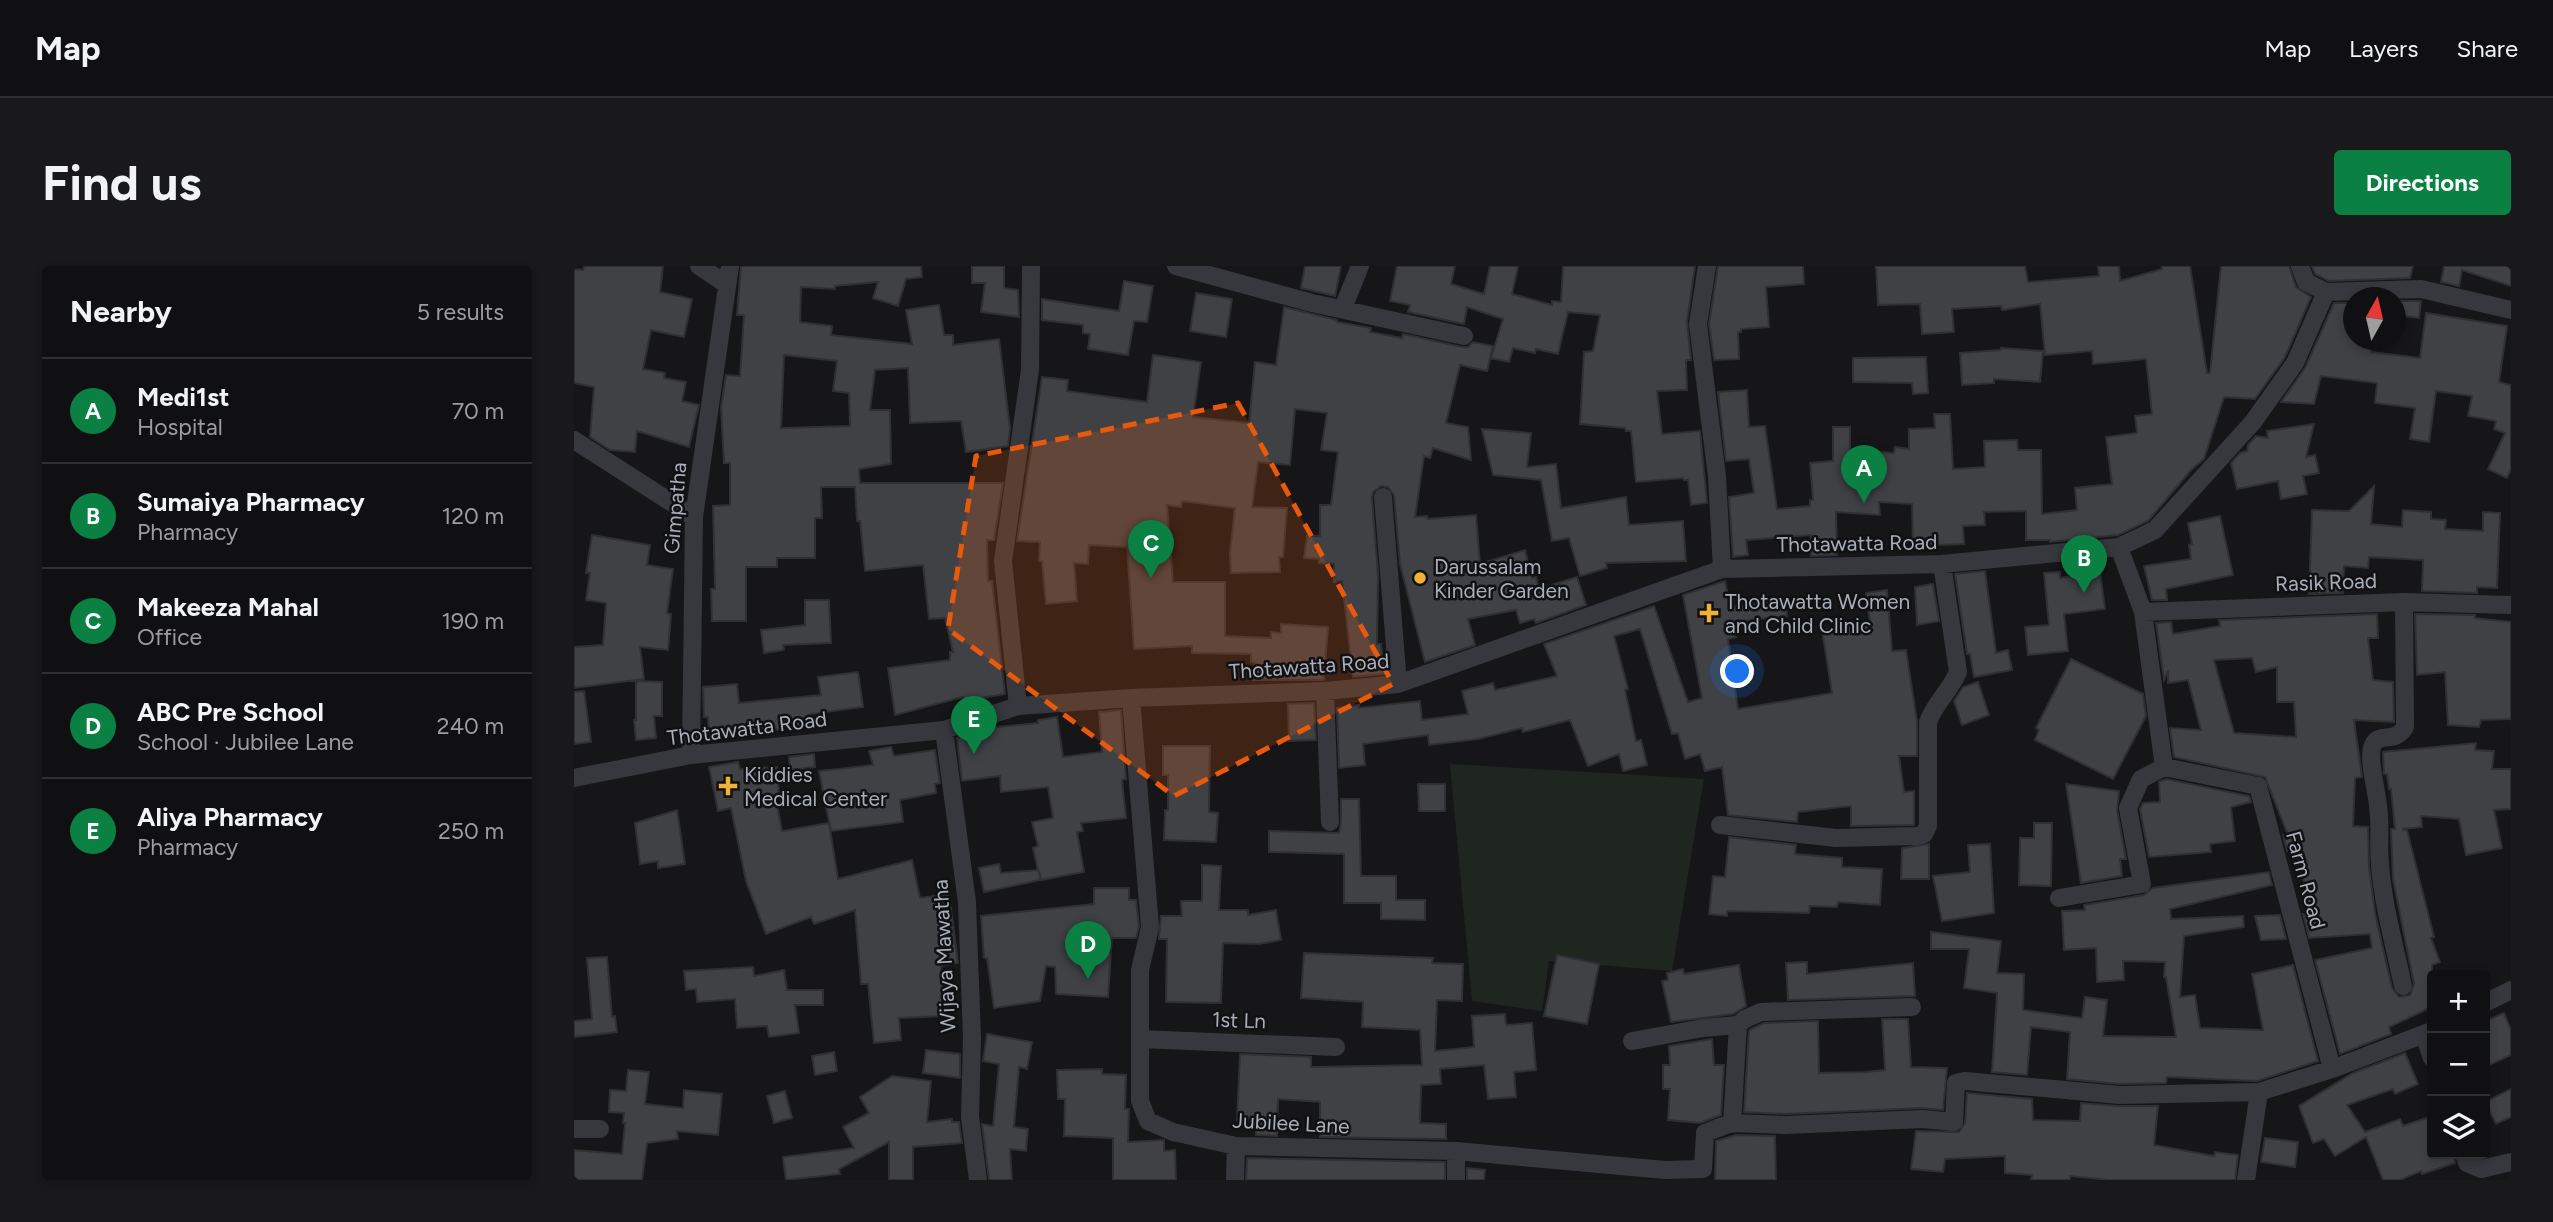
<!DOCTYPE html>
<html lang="en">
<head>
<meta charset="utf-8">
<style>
  :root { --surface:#101012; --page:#19191b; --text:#f1f3f6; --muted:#9c9d9f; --line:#303032; --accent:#0b8043 }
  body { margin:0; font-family:Figtree,sans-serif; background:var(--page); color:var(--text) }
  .controls { position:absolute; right:21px; bottom:21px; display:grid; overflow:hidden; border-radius:7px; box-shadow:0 4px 10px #0003 }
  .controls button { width:63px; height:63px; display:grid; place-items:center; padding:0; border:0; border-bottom:2px solid var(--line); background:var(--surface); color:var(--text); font:35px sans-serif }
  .compass { position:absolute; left:1769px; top:21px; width:63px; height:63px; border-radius:50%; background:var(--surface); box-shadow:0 4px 10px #0003; rotate:8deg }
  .you { position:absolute; left:1164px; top:406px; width:24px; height:24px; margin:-18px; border:5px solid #fff; border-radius:50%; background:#1a73e8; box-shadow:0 0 0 10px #1a73e833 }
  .badge { display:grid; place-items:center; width:46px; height:46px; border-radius:50%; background:var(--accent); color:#fff; font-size:23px; font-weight:700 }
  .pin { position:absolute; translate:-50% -58px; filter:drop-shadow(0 2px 4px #0008) }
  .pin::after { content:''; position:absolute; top:37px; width:24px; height:21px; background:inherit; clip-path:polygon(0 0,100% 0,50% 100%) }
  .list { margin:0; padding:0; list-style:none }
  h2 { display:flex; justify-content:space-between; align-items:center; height:91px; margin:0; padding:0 28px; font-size:30px }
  h2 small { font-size:23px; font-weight:400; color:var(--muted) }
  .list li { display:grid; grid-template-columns:46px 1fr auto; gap:21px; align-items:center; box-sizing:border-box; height:105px; padding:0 28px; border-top:2px solid var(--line) }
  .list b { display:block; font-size:26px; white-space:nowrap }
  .list p { margin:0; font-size:23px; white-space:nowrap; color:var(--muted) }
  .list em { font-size:23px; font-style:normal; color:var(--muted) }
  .icon { flex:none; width:38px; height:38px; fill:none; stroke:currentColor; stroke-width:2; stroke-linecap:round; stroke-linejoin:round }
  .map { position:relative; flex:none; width:1937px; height:914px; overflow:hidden; border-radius:7px }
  header { display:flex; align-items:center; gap:42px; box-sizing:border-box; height:98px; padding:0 35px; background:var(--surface); border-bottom:2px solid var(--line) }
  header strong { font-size:33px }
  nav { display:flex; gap:38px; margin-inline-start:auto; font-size:24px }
  .intro { display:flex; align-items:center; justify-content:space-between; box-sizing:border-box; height:168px; padding:0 42px }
  h1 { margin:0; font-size:49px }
  .button { padding:18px 32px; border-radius:7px; background:var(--accent); color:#fff; font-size:24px; font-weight:700 }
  main { display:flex; gap:42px; padding:0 42px }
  aside { flex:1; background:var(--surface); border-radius:7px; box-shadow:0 4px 10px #0003 }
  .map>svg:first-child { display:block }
  .green { fill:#1e261f }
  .building { fill:#404145; stroke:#303034; stroke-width:2; fill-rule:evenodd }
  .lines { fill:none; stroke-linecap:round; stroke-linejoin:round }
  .street { stroke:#37383d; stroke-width:18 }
  .marked { fill:#e8590c; fill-opacity:0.2; stroke:#e8590c; stroke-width:5; stroke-dasharray:14 9; stroke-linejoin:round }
  .poi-dot { fill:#f2b134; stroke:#111113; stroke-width:2.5 }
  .labels { text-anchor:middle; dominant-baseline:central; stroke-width:5; stroke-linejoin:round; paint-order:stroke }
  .street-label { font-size:21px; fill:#a8adb8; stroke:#111113 }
  .poi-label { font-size:21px; fill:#a8adb8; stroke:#111113; text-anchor:start }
</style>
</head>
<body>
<header>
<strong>Map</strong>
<nav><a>Map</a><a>Layers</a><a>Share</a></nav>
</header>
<div class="intro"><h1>Find us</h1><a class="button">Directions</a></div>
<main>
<aside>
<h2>Nearby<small>5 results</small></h2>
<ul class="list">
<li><span class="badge">A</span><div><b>Medi1st</b><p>Hospital</p></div><em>70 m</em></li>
<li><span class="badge">B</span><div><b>Sumaiya Pharmacy</b><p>Pharmacy</p></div><em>120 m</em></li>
<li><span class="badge">C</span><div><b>Makeeza Mahal</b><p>Office</p></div><em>190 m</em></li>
<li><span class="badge">D</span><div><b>ABC Pre School</b><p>School · Jubilee Lane</p></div><em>240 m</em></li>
<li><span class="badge">E</span><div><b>Aliya Pharmacy</b><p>Pharmacy</p></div><em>250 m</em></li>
</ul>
</aside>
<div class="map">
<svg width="1937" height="914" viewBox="0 0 1937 914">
  <rect width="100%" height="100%" fill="#161618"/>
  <path class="green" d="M876,498l254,15 -32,192 -123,-10 -7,50 -70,-10z"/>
  <path class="building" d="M10,0h79l-3,26 32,7 -8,38 -33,-7 -8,39 22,4 -1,5 22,4 -4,19 17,4 -10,42 -52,-16 -2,21 -25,-2 -20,-13 4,-50 -20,-4v-114l9,1z
    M167,0h180l1,11 -16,2 -8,27 -25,-8 5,-16 -43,4v3l-34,-2 -1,35 32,4 -1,9 81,9 -6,-34 33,-5 5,30h9v10l46,-6 11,89 -2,18 -42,6 -5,-31 -51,2 -2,-55 -33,2 -5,40h20l1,54 -32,5 1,14h143l-9,57h-7l1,41h4l13,113 -41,7 -1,-4 -68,18 -7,-47 62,-8v-8h3l-8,-34 -16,1 -6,-54 -58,6 -5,-50h-3l-2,-34h-34l1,31h-7v40h-38v9h-31v54h-34l-1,-32h4l-2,-83 17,-1v-42h-6l-3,-56 5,-32 14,1 4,-61h-7zM210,89l53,6 -4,30 16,2 1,33 -69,2z
    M398,0h32v22l14,2 1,27 -38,-5 4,-29h-13z
    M731,0h36l-6,30 -34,-8z
    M823,0h58l-4,18 33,10 6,-28h28l-6,28 40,11v-4l9,1 2,-36h132l-8,56 4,38h-5l1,30 -30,1 5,43 38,-3 7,72 -16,2 -3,-25h-4l-1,-2 -47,4 -5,-51h-5l-1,-3 -45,-4 4,-72 9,-1 7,-36 -32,-3 -10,42 -22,-5 -1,4 -22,-5 -4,14 -18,-4 12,-39 -36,-12 -3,17 -56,-12 2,-7 -20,-4z
    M1144,0h85l1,18 -38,3 3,40 -28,2v3h-3l1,27 -25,1 -5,-36z
    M1302,0h149l3,16 71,-6 -1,-10h21l1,15 42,-12v-3h28l17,107h3l11,-107h68l7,21 15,10 -26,60 -30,42 -31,-2 -20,62 -13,11 -43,51 -30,14 -68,7v-2h-24v-29l-42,1 1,13 -22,1 1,18 -51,2 -1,-42 -33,-2 1,13 -44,-3 1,43 -26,1v-21l-65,5 2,15 -15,2 -4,-60 25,-4 -5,-34 -23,2 -8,-69 29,-2 2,37 16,-1 12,83 33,-3v-6h3l-3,-37 23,-2v-34h17v23l44,3 1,-6 14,2v-20l26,-1 -1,-14h16l3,55 32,-2 -1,-26 33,-1 1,10h23l1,64 35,-4 -2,-22 37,-4 -6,-47 31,-4 -2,-17 17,-2 -6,-55 -53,5 -1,-13 -47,4 -5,-51 -38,6 -1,-4 -49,3 2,23 -32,2 -2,-30 -42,1z
    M1738,0h101l-3,12 -81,3 -14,-7z
    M1870,0h67v20l-49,-16 -3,16 -18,-4z
    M550,15l29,5 -6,36 -13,-1 -6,34 -40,-6 2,-15 -7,-1v-8l-41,-5v-21l77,12z
    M622,27l36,6 -6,38 -36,-6z
    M1822,35h25l-2,17 -23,-3z
    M1760,37h20v37h17v12l49,6 6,-45 81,13 -8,56 12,3v84l-4,9 -19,-9 17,-36 -11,-4 2,-8 -28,-5 4,-20 -36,-5 -7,51 -19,-3 5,-31 -40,-5 2,-20 -56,-7 -7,28 -33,-2 24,-34z
    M710,41l53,13v2l34,6 -1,4 32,6 1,-4 59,13h6l5,-5 20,4 -6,25 -27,-6 -14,58 22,4 3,33 -38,-12 -3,10 -6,-2 -9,61 12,-1 1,3 48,-4 4,49 45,-14 7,28 4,-1 3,12 38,-12 9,28 -50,18 -2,-4 -14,4 -4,-13 -48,9 7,26 -50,17 -25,-98 -6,-69 -6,-8 -7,-1 -8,6 -1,6 6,77 -1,69h4l3,30 -31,3 -11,-96 -8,1v-18l-15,-1v-4l-15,-1 3,-22h13v-31h11l7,-53 -17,-2 6,-37 -32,-4 -5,56 -32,-3 -6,45 35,1 -4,49h-4l1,15 -49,1 -1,-20 5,-45 -53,-7 -1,6 -14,-2 6,77h52v54l46,2v-6l10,1v-9l47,3 -4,53h-71l2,-17 -4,-1v-8l-59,-1v-7l-58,3 -7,-102 -38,-2 -1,19 -14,-1 3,38 -31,3 -4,-43h-3l1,-19 -23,-1 25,-164 26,3 -1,11 80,11 6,-47 48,7 -8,55 56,6 6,-61 21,3z
    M1427,82l42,3 -3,31 -46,-3v4l-32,2 -2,-32 40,-3z
    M1352,91l2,36 -15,1 -1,-11 -59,-1v-24z
    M1740,158l-8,33 9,-2 4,18 -16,3 4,18 -26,5 -3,-18 -41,8 -6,-26 9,-10 7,-2 1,-6 8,-9 12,2 -1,-7z
    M908,163l49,4 -4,34 29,-3 5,44 65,-11 3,28 54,-4 3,40 -80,2 1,5 -27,8 -11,-38 -17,3 -11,-61 -48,-5z
    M1800,220l-3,38 31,3 1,-17 28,2v7l15,1 -1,9 38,2v-19l17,1 -3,75 -20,-1v6l-55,-2 1,-31 -54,-3 -1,11 -24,-2 -1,27 -34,1 3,-84 37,1z
    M1646,250l13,59 -67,14 1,11h-15l-8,-34 47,-7 -2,-14 3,-1 -4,-21z
    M18,269l58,10 -3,20 26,4 -6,44 4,1 -3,36 -28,-3 4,32 -70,9v-41l29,-2 3,-42 -20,-3 4,-27h-4z
    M1411,305l11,82 12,-3 4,20 -38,7 -4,-23h-3l-12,-80z
    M1486,306v6l40,-6 5,37 -41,5 4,37 -40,4 -3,-28 24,-2 -5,-52z
    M1151,315l5,26 56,-6 1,15 -54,6 3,15 -8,2 10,70 94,-16 -10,-63 48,-8 -4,-29 21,-3 5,61 14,-1 11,71v35h-18l5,36 10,-1v34l-63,1v-20l-53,6 -1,10 -69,-7 -6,-48 -17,4 -5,-17 -15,5 -7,-26 -6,1 -32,-105 -26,7 14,53 -3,1 11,51 5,-1 6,25 -24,6 -4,-17 -31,12 -18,-46 -47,12 -1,-4 -44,11 -49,6 -1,-10 -65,9 2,21 -26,3 -2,-60 22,-3v3l61,-7 2,19 46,-6 -6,-23 31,-8 2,7 62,-14 -13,-32 110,-38 34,96 14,-4 -19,-103z
    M1359,318l6,37 -22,4 -2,-38z
    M231,334h24l2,43 -48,2 1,5 -20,3 -3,-23 44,-5z
    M1803,348l1,24h-10l5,42 20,2 1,40 -40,-2 8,57 -7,1 -2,48 15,1 1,39 6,47 17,75 7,9 11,-2 4,-11 -21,-105 -2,-50h4l-4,-40h-2l-2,-15h-3l-1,-22 93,-9 -1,7 19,1 -2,18h19v40l-17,1 8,38 -36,7 -7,-36 -38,-3 1,11 -20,2 5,1 27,107 -3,1 9,24 -8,3v42l-43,20 2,7 -51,20 -25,-94 57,-12 -2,-14 -61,4 -6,-24h5l-5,-17 5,-1 -13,-46 -8,1 -4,-16h5l-23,-58 -91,-20 -4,-29 31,2 -13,-50 -20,3v-12l-4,9 -8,-57 15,-1 2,12 47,-8 -1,-6zM1678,392l4,14 21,-5v35h17l2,35 -62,-4 -20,-73z
    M1841,348l60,1v3l36,4v97l-30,1 -2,7 -31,-2 -3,-53 -28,3z
    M1497,393l72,35 3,22 -33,63 -78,-39 4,-10 -3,-2z
    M284,406l5,35 -53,7 1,13 -102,8 -1,-18h-4l-1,-30 34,-3 2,19 82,-8 -3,-18z
    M62,415l26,1v34h-8l2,22 -20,2 -2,-20h2z
    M1404,416l11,33 -27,10 -8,-24 9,-14z
    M10,425l7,51 -17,2v-52z
    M740,437l2,37 -27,1 -1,-37z
    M547,444l5,69 -4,1 4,38 -45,5 2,8 -6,1 7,40 -43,8 -2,-9 1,9 -56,12 -5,-24 20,-4 2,9 37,-3 -5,-22 5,-2 -6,-24 21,-4 -5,-31 -47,5 -1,-16 -38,5 -5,-43 30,-10 51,-5v-3l19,-3 6,40 39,-5 -3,-40z
    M589,480h47l-1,66 9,1 -2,29 -52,-2 1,-30h3v-35h-5z
    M317,481l3,9 41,-6 5,33 -5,1 1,9 -36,7 3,22 -72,9 -12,-60 54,-6 -4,-14z
    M240,488l1,13 -25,3 -1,-13z
    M164,496l2,7 37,-2 2,28h-4l7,36 47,-8 9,56 74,-19 8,38 29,-4 9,69 -17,3 2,50 -44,2 2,22 -27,3 -6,-59h-7l-6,-74 -41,14 -3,-7 -45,17 -20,-53 -15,-73 -13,3 -9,-44z
    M1592,513l83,17 2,6 -20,5 4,34 -25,3 1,8 -62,5 -9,-48 3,-6 17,-1 -1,-20z
    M844,518h27v27h-26z
    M1492,518l53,7 -2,19 9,49h-6l2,17 -41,7z
    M767,533h18l2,77h35v24h29v20l-44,-1v-16h-37v-49l-75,-2v-21l70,2 2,-11z
    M103,544l8,54 -27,4v-7l-18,3 -5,-41z
    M1460,557h18l-1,63 -32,-1 1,-47h14z
    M1155,571l67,8 -1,9 47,4v9l40,2 -2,36 -42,-3 -1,5 -27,-1 -1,7 -82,-2v5l-18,-2 4,-38 12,1z
    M1355,578v35h-28l1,-31z
    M1416,578l4,69 -52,8 -9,-45 37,-4 -2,-27z
    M628,599l19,1 -2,44h29v5l28,-5 5,30 -22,4 -36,-1 -2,60 -55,-1 1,-63h-8l2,-23h21l-1,-15h21z
    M1695,606l3,13 -102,24 1,10 72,-3 1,11 -60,9 -4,61 15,-2 5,33 63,2 -11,-56 41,-9 25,96 -61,20 -90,-4 -1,6 -46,1 -53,-5 3,-47 -39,-5 -4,48 -35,-3 5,-79 -33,-5 5,-39h-38v-17l70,9 -4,32 27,1 -1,36 59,8 3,-21 22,3 -4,36 73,1 -10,-60h-2l1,-15 -42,-1 1,19 -27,2 -1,-34 -32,2 -2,-39 23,-1 -1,-5 60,-10 9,-7z
    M520,622h35v12h7l3,26 -3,12h-24l-4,59 -52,-3 -1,-27 -9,-1 -6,35 -46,7 -7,-50h-3l-3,-42 113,-12z
    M1706,649l6,24 -25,1 -6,-24z
    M730,687l129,5 -1,5 31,1 -1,37 -25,-1 -2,51 39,-4 -2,-31 33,-2 1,11 26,-2 4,47 -22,2 2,25 -28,2 -4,-34 -44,4 1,15 -20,1 -1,38 26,1v15l-126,-2v-35l-42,-3 -1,37 -21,-1v-14l-19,-1 3,-66 71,3v10l111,-2 -2,-35 -58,-3 1,-25 -62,-4z
    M983,689l42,9 -12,60 -43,-8z
    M33,691l5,60 3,-1 2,16 -43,5v-16l18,-2 -5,-61z
    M1233,696v12l106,-11 2,33 -127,4 -2,-37z
    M1165,699l7,41 -13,8 -62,8 -9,-41 6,-1 -1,-7 16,-4 1,5z
    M179,701l1,9 30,-6 3,20h36v15h-28l4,28 -30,4 -2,-11 -30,2 -2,-29 -38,3 -1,-13 -10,1 -2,-19z
    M1930,747l7,17v25l-26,12v-46z
    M1308,753h26l3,48 36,1 -4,42 -21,-2 -136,6 -42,-2 5,-81 2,-2 13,-6 54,-2 1,52 47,-1 19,-2z
    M413,768l45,8 -5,27 -8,-2 -5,60 14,2 -2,22 -16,-2 2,31h-23l-7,-56 11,2 6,-62 -16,-3z
    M1138,773l2,26h10l-3,50 -21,8 -32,-3 2,-31h-7v-24h7l-1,-19z
    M352,784l34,4v24l-37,-5z
    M260,786l3,19 -22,4 -3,-19z
    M1831,787l13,31 -23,10 -2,-5 -46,16 18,27 35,-13 3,7 29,-10v38h21l2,9 -33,11 -1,-3 -21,9h-17l-17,-43 -31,19 -11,-17 -11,4 -14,-37 54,-33z
    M528,803v5l24,1 -1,34h4l-1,33 36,-2v11l11,-1 1,30h-63v-42l-49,-2 1,-37h-7l-1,-29z
    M54,804l21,2 -4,32 38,4 1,-18 38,4 -4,41 -41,-4 1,8 -31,4 -5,37h-68v-30l48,4 3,-31h-2l1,-10 -15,-1 1,-22 16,1z
    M318,810l39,5 -4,41 25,-3v3h7l3,21 -49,4v33h-24v-38l-50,27 1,5 -54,6 -3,-23 71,-9 -11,-21 26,-14 -9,-16z
    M1937,823v28l-15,7 -11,-22z
    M211,825l7,27 -18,5 -7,-27z
    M1393,827l65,6 1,21 47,1 1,-18 38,3h39l-4,39 60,11 1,-4 23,3 -3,25h-126l-39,-4v4h-39l1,-5 -27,-2v-17l-60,3 -2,13 -32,-3 5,-38 43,1 6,-9z
    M1162,869l39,1 1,44h-61l1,-39z
    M1691,872l33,4 -3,25 -34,-5z
    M673,892l198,4v18h-199z
    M893,902l18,2 -1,10h-17z"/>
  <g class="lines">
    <path class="street" d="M125,0l27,18
      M602,0l136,37 152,33
      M1133,0l-9,58 19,153 5,92
      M1726,0l6,16 20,10
      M769,42l17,-42
      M0,174l120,77
      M809,231l15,187
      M1545,281l24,65 21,155 94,19 74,283
      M1569,346l261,-10 107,3
      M751,425l5,131
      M557,432l19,229 -10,43v131l8,20 25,11 63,14 220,5v29
      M444,440l-15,-145 27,-191 1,-104
      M370,464l23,172 5,136 -2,79 8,63
      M117,489l3,-238 36,-251
      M0,512l117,-23 253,-25 74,-24 113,-8 194,-7 73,-7 324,-115 220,-5 177,-17 36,-17 98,-108 42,-59 31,-71 95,-3 90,21
      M1146,559l116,13 81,-2 7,-2 4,-8v-104c7,-19 22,-31 30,-50l-16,-108
      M1485,632l83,-14 -14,-76 13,-29 23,-12
      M1829,720c-8,-39 -20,-81 -23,-121 -2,-20 1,-40 -2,-59 -1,-15 -12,-52 -4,-63 8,-11 21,1 31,-16l-1,-125
      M1911,737l26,-13
      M1850,769l8,23
      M566,773l196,8
      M1058,775l71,-13 35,-3 7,-6 16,-7 151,-5
      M1158,858l6,-99
      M0,863h26
      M882,885l209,19 38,-1 2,-36 26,-10 55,2 137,-6 31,3 2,-39 9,-2 155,14 139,-3 73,-23 100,-38
      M1890,888l3,9 14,6 30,-7
      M661,914l1,-34
      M1672,914l13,-88"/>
  </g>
  <path class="marked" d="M664,137l155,281 -219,112 -226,-167 28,-173z"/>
  <g class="poi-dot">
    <circle cx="846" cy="312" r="7"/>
    <path d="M1131.5 336.5h7v7h7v7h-7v7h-7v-7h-7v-7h7z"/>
    <path d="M150.5 509.5h7v7h7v7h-7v7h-7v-7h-7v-7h7z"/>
  </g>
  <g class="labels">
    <g class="street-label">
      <text transform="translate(101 242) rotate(-85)">Gimpatha</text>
      <text transform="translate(1283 277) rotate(-1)">Thotawatta Road</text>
      <text transform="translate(1752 316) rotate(-2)">Rasik Road</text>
      <text transform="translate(735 400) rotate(-4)">Thotawatta Road</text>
      <text transform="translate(173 462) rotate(-7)">Thotawatta Road</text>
      <text transform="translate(1732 614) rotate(75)">Farm Road</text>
      <text transform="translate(370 690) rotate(-93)">Wijaya Mawatha</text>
      <text transform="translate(665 754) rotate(2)">1st Ln</text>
      <text transform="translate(717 857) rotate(3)">Jubilee Lane</text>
    </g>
    <g class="poi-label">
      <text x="860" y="300">Darussalam<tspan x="860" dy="24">Kinder Garden</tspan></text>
      <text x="1151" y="335">Thotawatta Women<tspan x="1151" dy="24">and Child Clinic</tspan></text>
      <text x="170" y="508">Kiddies<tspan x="170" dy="24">Medical Center</tspan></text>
    </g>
  </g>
</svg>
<div class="controls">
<button>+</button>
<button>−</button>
<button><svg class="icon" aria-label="layers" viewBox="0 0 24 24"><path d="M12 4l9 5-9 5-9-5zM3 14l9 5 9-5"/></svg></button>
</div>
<svg class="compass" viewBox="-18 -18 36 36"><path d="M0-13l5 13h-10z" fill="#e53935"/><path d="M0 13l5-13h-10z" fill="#9c9d9f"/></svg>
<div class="you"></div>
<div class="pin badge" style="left:1290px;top:237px">A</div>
<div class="pin badge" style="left:1510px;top:327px">B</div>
<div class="pin badge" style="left:577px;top:312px">C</div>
<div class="pin badge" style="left:514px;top:713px">D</div>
<div class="pin badge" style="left:400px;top:488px">E</div>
</div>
</main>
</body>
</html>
